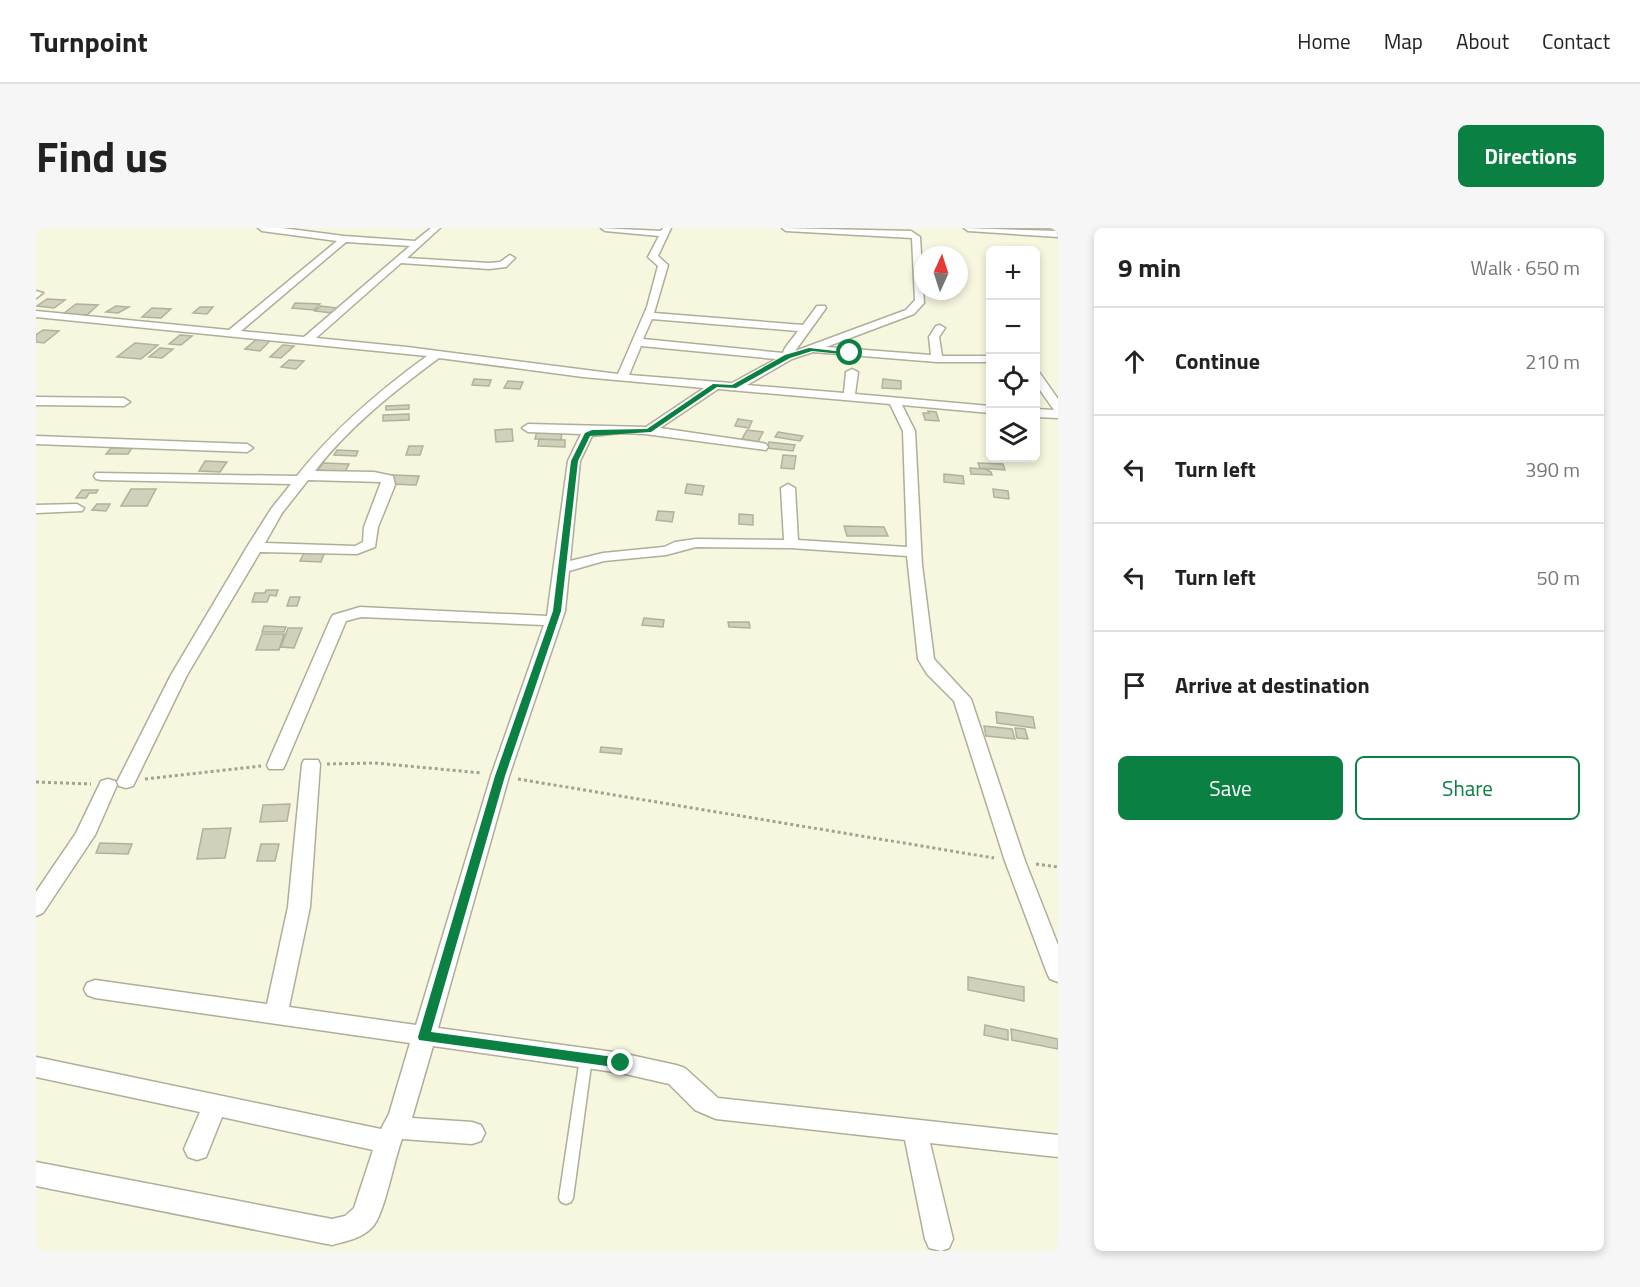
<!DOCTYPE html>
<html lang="en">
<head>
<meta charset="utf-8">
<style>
  :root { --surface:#fff; --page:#f6f6f6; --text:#222; --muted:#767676; --line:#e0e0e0; --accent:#0b8043 }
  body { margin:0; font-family:"Titillium Web",sans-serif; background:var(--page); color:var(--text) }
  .controls { position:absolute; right:18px; top:18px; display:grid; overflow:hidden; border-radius:9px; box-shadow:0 3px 9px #0003 }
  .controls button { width:54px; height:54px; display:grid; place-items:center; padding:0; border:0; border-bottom:2px solid var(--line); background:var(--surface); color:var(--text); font:30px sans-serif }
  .compass { position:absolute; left:878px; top:18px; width:54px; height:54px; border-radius:50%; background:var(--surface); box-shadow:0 3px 9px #0003; rotate:3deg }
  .stop { position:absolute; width:18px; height:18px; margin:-14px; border:4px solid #0b8043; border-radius:50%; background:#fff }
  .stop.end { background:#0b8043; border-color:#fff; box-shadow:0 2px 6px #0008 }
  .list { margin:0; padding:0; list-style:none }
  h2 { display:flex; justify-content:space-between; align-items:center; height:78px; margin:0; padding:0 24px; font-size:26px }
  h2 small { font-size:20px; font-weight:400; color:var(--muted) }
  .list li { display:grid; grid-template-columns:39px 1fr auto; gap:18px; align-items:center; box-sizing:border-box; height:108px; padding:0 24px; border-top:2px solid var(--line) }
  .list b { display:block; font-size:22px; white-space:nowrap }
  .list em { font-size:20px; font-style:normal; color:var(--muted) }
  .actions { display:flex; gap:12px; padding:18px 24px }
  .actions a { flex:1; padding:14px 0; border:2px solid var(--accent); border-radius:9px; text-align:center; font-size:21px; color:var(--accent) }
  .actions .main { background:var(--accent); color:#fff }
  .icon { flex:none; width:33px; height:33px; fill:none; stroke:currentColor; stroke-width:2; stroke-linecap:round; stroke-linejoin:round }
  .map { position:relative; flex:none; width:1022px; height:1023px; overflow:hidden; border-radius:9px }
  header { display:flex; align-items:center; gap:36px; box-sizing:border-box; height:84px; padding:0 30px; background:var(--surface); border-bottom:2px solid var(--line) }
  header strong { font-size:28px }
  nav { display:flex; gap:33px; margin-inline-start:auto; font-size:21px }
  .intro { display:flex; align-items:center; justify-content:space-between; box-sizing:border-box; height:144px; padding:0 36px }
  h1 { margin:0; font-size:42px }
  .button { padding:15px 27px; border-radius:9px; background:var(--accent); color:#fff; font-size:21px; font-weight:700 }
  main { display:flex; gap:36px; padding:0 36px }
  aside { flex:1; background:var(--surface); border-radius:9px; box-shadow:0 3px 9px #0003 }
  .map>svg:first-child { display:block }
  .building { fill:#d1d0ba; stroke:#b2b19b; stroke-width:1.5 }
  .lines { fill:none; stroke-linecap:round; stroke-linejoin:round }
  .lane-casing { stroke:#afae98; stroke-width:3 }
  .street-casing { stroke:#afae98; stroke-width:3 }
  .path { stroke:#a3a291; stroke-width:3; stroke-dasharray:3 3; stroke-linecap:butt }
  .lane { fill:#fff; fill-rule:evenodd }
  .street { fill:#fff; fill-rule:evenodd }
  .route { fill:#0b8043 }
</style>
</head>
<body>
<header>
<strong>Turnpoint</strong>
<nav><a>Home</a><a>Map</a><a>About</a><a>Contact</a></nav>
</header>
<div class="intro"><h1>Find us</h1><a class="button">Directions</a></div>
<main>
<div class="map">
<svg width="1022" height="1023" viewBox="0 0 1022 1023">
  <rect width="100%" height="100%" fill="#f7f6df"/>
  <path class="building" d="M940,0h82v5l-82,-4z
    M11,71l18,1 -11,8 -17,-2z
    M259,75l25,1 -6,6 -22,-2z
    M40,76l22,1 -11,10 -24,-1z
    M80,78l13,1 -11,6 -12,-1z
    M285,78l16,2 -5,5 -17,-2z
    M164,79h13l-6,7 -14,-1z
    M116,80l19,1 -10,9 -19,-1z
    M7,102l16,1 -15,12 -8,-1v-7z
    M144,107l12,1 -11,9 -12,-1z
    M221,111l14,1 -11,11 -15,-2z
    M99,115l23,2 -17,14 -24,-2z
    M247,117l11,1 -13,12 -11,-1z
    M124,120l13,1 -11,9 -13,-1z
    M253,132l15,1 -8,8 -15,-2z
    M438,151l17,1 -2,6 -17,-1z
    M847,151l18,2v8l-19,-1z
    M472,153l15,1 -3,7 -16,-1z
    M373,177v4l-23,1v-4z
    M892,183l8,1 3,9 -14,-1 -2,-7h6z
    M373,186v6l-26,1v-6z
    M702,191l14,2 -3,7 -14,-2z
    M476,201l1,12 -17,1 -1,-12z
    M711,202l16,2 -5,10 -16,-3z
    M501,203h25l-1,9 -26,-1z
    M742,204l25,4 -3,5 -25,-4z
    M503,211l26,1v7l-27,-1z
    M733,214l26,3 -2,6 -26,-3z
    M373,218h14l-3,9h-14z
    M75,220h21l-4,6h-22z
    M301,222l21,1 -2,5 -22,-1z
    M747,227l13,1 -2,13 -13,-1z
    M169,233l22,1 -7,10 -21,-1z
    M287,235l26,1 -4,8 -27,-2z
    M942,235l25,1 2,6 -25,-2z
    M934,240l15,1 6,3 1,3 -21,-1z
    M908,246l19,2 1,8 -20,-2z
    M356,247l27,1 -3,9 -27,-1z
    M651,256l17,2 -2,9 -17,-2z
    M95,261h25l-9,17h-26z
    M957,261l15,2 1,8 -15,-2z
    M46,262h16l-2,3h-7l-3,5h-10z
    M61,276h13l-4,7 -14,-1z
    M622,283l16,1 -2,10 -16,-2z
    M703,286l14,1v10l-14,-1z
    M808,298l40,1 4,9h-41z
    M268,325l20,1 -3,8 -21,-1z
    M230,362h12l-2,6 -6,-1 -3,7h-15l3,-9h10z
    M254,369h10l-3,9h-10z
    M608,390l20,2 -1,7 -21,-2z
    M692,394h21l1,6 -21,-1z
    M228,398l22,1 -2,5h-22z
    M252,400h14l-8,20 -13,-1z
    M226,406h22l-5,16h-23z
    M960,484l37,5 2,11 -38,-5z
    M948,498l28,3 3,10 -29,-3z
    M979,500l10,1 3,10 -11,-1z
    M565,519l21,2 -1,5 -21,-2z
    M254,576l-3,17 -27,1 3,-17z
    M195,600l-6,30 -28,1 6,-30z
    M64,615l32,1 -4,10 -32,-1z
    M225,616h18l-4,17h-18z
    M932,749l56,10v14l-56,-11z
    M949,797l23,5v10l-24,-5z
    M975,801l47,10v10l-46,-9z"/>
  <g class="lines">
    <defs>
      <path id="lane" d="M550,825l4,2 2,3 -19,140 -2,4 -5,2 -5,-2 -2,-4 21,-140 2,-3z"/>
      <path id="street" d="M222,0h24l62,8 71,5 16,-13h9l-33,30 82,5 11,-1 10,-7 5,3 -9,9 -17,2 -88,-6 -85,75 91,9 211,27 29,-67 11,-41 -10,-9 11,-21 -54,-5 -4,-3 60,3 2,-3h8l-13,28 10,9 -14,48 149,12 14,-19h8l1,2 -31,43 111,-41 9,-10 -3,-62 -126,-7 -4,-3 129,3 9,6 4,66 -10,11 -88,33 105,8 -2,-18 7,-11 4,-1 5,3 -6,9 3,19h48v6h-53l-124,-10 -21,7 -45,26 97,8 2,-21 6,-3 6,3 -3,22 135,12v7l-88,-8 13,26 7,134 12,94 37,40 54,162 33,84v37l-8,-3 -3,-6 -42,-112 -51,-160 -27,-27 -9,-15 -11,-103 -116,-8 -95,-1 -30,8 -62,6 -35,10 -4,40 -56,165 -71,252 183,25 55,12 9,3 33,30 340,37v22l-128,-14 23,96 -4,9 -8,3 -12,-3 -4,-9 -20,-99 -189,-21 -21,-9 -26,-26 -48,-11 -188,-27 -21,72 60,4 9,3 4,8 -4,8 -9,3 -70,-5c-8,21 -17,72 -28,86 -10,13 -27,16 -42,20l-296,-59v-24l296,57 13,-3 9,-8 19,-58 -151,-33 -16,40 -9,3 -9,-3 -4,-8 16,-37 -164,-35v-20l345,72 8,-15 21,-71 -315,-45 -8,-3 -3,-6 3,-6 8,-3 172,24 21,-97 14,-143 2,-4h14l2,4 -10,143 -21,100 127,18 75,-249 53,-151 -183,-8 -15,4 -61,144 -2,4h-14l-2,-4 64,-147 2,-3 27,-8 187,9 21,-155 13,-27 -53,-2 -6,-4 6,-4 118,3 58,-39 -121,-11 -144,-19c-45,33 -90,69 -124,113l59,1 19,4 2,9 -17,42 -3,20 -18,7 -97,-2 -73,123 -52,107 -2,4 -7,2 -7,-2 -2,-4 54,-107 76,-128 24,-38 20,-25 -190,-4 -5,-1 -2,-3 2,-3 201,3c37,-47 82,-85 130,-120l-391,-39v-6l193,19 108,-89 -75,-10zM310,14l64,4 -106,91 -63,-6zM616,91l146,12 -13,17 -2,5 -140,-14zM605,118l135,13 -44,24 -103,-8zM682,161l172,15 13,27 4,116 -109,-7 -3,-52 -7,-4 -7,4 3,52 -88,-1 -21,3 -11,5 -61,6 -33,8 10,-100 12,-25 29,-3 24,1 121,16 2,-3 -2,-3 -4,-1 -102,-15zM272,252l73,2 -17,45 -1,15 -8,4 -90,-3 17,-30z
        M928,0l94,3v6l-90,-6z
        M0,63l7,2 -7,5z
        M999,143l4,1 19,27v19l-23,-1v-8l19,1 -19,-27z
        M0,169l88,1 6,4 -6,4 -88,-1z
        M0,208l211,8 6,4 -6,4 -211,-8z
        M41,276l7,4 -2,3 -46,2v-8z
        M72,551l7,2 2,4 -22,50 -52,78 -7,3v-24l40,-59 25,-52z"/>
    </defs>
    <use href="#lane" class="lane-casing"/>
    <use href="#street" class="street-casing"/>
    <path class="path" d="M291,536l48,-1 107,10
      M109,551l116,-13
      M482,551l476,79
      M0,554l55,2
      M1000,636l22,3"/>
    <use href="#lane" class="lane"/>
    <use href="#street" class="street"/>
  </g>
  <path class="route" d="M773,120l44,5 -3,2 -38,-4 -22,7 -54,30 -19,-1 -66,45 -61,4 -12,25 -17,150 -56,165 -74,256 190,26 7,5 -2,4 -5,1 -202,-28 -1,-3 77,-261 58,-165 18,-150 14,-28 7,-3 55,-1 66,-45 19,1 53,-30z"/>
</svg>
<div class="controls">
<button>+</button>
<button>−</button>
<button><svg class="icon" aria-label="locate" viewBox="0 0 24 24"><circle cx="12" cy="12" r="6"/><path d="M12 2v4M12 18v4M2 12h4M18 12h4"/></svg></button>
<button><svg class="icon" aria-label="layers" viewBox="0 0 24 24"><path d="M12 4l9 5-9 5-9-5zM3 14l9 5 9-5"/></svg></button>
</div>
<svg class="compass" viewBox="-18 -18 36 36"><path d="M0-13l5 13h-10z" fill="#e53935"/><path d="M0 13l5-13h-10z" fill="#767676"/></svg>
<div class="stop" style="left:814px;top:125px"></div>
<div class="stop end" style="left:585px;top:835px"></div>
</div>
<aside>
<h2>9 min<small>Walk · 650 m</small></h2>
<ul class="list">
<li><svg class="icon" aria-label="ahead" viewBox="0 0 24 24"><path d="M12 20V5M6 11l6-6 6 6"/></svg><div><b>Continue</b></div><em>210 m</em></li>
<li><svg class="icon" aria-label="left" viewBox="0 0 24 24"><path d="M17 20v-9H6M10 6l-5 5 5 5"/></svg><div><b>Turn left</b></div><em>390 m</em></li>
<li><svg class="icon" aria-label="left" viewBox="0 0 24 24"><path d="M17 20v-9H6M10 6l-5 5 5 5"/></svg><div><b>Turn left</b></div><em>50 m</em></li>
<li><svg class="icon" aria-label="arrive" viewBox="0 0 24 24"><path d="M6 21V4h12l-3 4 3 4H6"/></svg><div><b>Arrive at destination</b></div></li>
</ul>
<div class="actions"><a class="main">Save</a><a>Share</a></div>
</aside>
</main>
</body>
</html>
